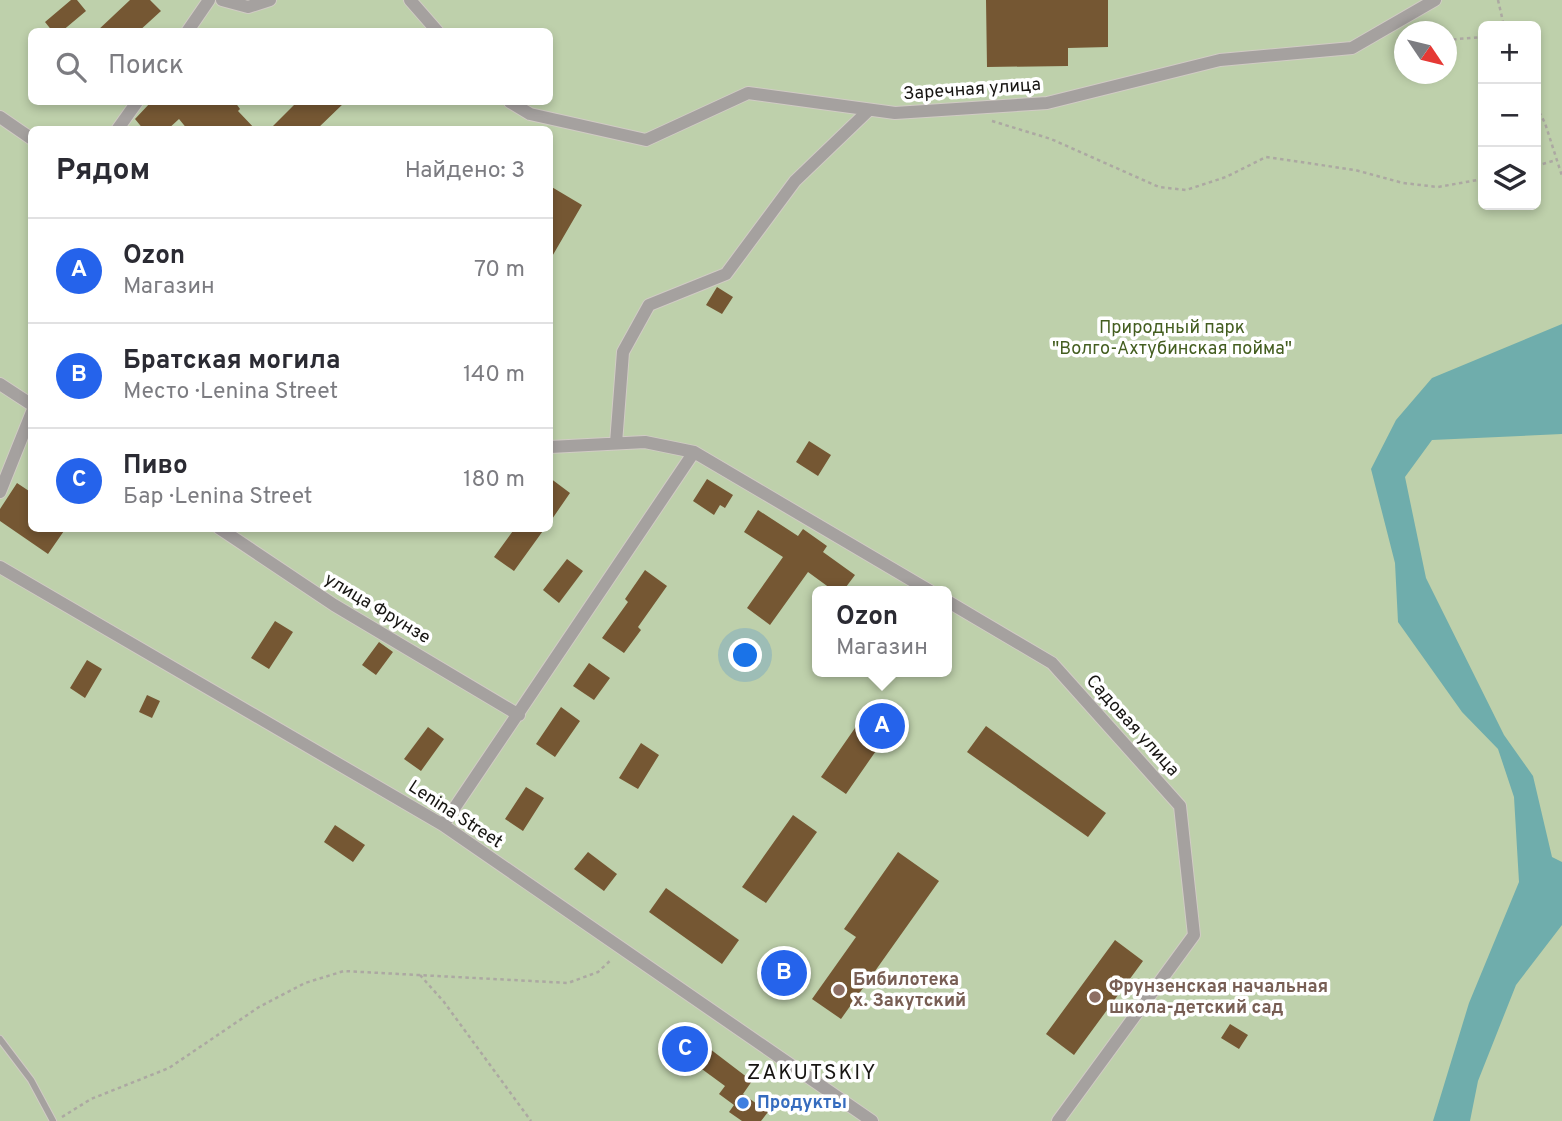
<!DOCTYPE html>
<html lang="ru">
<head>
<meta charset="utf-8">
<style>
  :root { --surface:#fff; --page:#f2f2f3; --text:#2b2b33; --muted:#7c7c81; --line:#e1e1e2; --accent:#2563eb }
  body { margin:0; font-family:Overpass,sans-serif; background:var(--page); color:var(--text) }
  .controls { position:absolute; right:21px; top:21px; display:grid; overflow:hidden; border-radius:10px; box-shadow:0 4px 10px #0003 }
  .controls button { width:63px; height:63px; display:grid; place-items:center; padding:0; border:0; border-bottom:2px solid var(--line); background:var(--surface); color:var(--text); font:35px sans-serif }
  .compass { position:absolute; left:1394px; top:21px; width:63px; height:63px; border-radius:50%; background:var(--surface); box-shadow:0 4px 10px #0003; rotate:125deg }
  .you { position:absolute; left:746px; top:656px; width:24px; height:24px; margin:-18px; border:5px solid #fff; border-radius:50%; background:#1a73e8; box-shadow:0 0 0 10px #1a73e833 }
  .badge { display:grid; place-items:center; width:46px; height:46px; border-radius:50%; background:var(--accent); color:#fff; font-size:23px; font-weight:700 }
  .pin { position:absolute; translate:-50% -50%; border:4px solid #fff; box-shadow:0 2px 7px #0006 }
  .popup { position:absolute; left:812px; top:586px; width:140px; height:91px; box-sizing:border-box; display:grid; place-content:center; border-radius:10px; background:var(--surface); filter:drop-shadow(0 2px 5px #0005); font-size:23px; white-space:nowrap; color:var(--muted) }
  .popup b { font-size:26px; color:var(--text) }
  .popup::after { content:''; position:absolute; left:50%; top:100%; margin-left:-14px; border:14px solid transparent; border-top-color:var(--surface) }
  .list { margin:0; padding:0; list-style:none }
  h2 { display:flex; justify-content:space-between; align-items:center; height:91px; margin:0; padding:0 28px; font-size:30px }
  h2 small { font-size:23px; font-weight:400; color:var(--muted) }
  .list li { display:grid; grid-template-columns:46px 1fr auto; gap:21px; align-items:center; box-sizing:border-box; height:105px; padding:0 28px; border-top:2px solid var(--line) }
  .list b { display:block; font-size:26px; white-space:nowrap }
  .list p { margin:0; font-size:23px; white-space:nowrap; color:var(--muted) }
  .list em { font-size:23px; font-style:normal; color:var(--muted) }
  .icon { flex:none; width:38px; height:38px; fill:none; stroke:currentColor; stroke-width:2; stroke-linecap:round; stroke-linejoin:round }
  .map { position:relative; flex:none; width:1562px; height:1121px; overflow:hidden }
  .search { position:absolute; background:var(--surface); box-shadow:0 4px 10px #0003; left:28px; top:28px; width:525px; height:77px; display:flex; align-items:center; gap:18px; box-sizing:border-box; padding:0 24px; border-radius:10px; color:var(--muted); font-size:26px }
  .panel { position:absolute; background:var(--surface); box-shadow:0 4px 10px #0003; left:28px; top:126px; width:525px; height:406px; border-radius:10px }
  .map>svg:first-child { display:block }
  .green { fill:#bed0ab; fill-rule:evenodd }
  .water { fill:#6fadac }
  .building { fill:#755733 }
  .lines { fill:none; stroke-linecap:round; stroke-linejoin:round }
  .service-casing { stroke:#d1cbc5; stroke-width:8 }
  .minor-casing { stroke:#d1cbc5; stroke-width:14 }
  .path { stroke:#aca8a2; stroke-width:2.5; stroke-dasharray:3.5 3.5; stroke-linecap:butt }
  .service { stroke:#a5a19f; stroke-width:6 }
  .minor { stroke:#a5a19f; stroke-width:12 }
  .education-dot { fill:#8d6e63; stroke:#fff; stroke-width:2.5 }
  .shop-dot { fill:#3f7fe0; stroke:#fff; stroke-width:2.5 }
  .labels { text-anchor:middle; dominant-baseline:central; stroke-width:7; stroke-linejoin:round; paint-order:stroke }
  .street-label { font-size:18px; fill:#171512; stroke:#fff }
  .park-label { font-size:18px; fill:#445e20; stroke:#fff }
  .education-label { font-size:18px; font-weight:bold; fill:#785e54; stroke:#fff; text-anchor:start }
  .shop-label { font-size:18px; font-weight:bold; fill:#366cbe; stroke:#fff; text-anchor:start }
  .quarter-label { font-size:21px; letter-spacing:2px; fill:#171512; stroke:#fff }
</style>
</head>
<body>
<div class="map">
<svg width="1562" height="1121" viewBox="0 0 1562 1121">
  <rect width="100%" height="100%" fill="#f4eee7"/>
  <path class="green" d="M0,0h1562v1121h-1562zM1483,26h53v179h-53zM32,32h518v70h-518zM1404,32h42v42h-42zM32,130h518v398h-518zM817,591h130v81h-130z"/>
  <path class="water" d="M1562,324v110l-130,6 -27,37 21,101 78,157 29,41 19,81 10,5v63l-46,60 -38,96 -8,40h-37l36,-118 50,-121 -5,-85 -16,-48 -36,-37 -64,-90 -3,-59 -24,-94 25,-49 36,-42z"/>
  <path class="building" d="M71,0h6l9,11 -25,21h-8l-8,-10z
    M130,0h20l11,11 -23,21h-42z
    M986,0h122v47l-40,1v18l-81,1z
    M151,102h84l5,7 -2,2 18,19h-68l-9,-11 -12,11h-23l-9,-11z
    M297,102h48l-29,28h-47z
    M550,186l32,19 -32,55z
    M717,287l16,10 -11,17 -16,-9z
    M809,441l22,14 -13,21 -22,-14z
    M550,478l20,15 -20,29z
    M707,479l26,16 -8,13 -5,-3 -6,10 -21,-14z
    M17,483l15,10v35h34l-18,26 -48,-33v-12z
    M758,510l40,26 5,-7 24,17 -4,6 32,23 -12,16h-9l-26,-19 -38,53 -23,-17 36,-51 -39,-25z
    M515,528h30l-31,43 -20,-14z
    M567,559l16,12 -24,32 -16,-13z
    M645,570l22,16 -29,41 3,3 -17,23 -22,-15 26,-36 -3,-3z
    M275,621l18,11 -24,37 -18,-11z
    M379,642l14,10 -17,23 -14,-10z
    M87,660l15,9 -17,29 -15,-10z
    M589,663l21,15 -16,22 -21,-14z
    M147,695l13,6 -8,17 -13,-6z
    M871,705l25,17 -50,72 -25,-17z
    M561,707l19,14 -25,36 -19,-13z
    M986,726l120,87 -18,24 -121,-85z
    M428,727l16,12 -23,32 -17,-12z
    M641,743l18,12 -21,34 -19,-11z
    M526,787l18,11 -21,33 -18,-12z
    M793,815l24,17 -51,71 -24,-16z
    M335,825l30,20 -12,17 -29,-20z
    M588,852l29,22 -13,17 -30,-22z
    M898,852l41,29 -98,138 -29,-20 44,-62 -12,-8z
    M666,888l73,52 -17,24 -73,-52z
    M1115,940l28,21 -69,94 -28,-21z
    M1230,1024l18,11 -9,14 -18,-11z
    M693,1036l59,45 -9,13 25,18 -7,9h-19l-13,-9 5,-7 -15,-11 6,-8 -45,-33z"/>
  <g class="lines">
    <defs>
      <path id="service" d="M0,1039l31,41 22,41"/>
      <path id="minor" d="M222,0l26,7 22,-7
        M410,0l28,32
        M187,32l22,-32
        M510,102l20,12 116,26 102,-47 147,20 152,-10 173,-43 132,-12 83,-48
        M0,117l32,22
        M117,130l20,-28
        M0,384l32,21
        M616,443l7,-91 26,-47 77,-31 69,-93 74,-71
        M550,447l95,-5 49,10 236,139
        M0,492l32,-80
        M219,528l115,77 185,110
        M0,567l443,258 429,296
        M947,601l105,62 128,143 14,129 -136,186
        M443,825l251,-373"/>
    </defs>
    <use href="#service" class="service-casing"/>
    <use href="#minor" class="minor-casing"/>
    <path class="path" d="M1498,0l6,26
      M1397,39h7
      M1446,40l37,-3
      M1536,106l9,17 17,53
      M992,121l59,18 108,48 27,3 40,-13 40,-20 89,13 48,13 35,4 45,-8
      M1536,166l20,-6
      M420,975l24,27 87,119
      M62,1117l29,-18 78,-31 90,-61 46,-24 39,-12 224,12 30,-11 14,-13"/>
    <use href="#service" class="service"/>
    <use href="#minor" class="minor"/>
  </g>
  <g class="education-dot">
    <circle cx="839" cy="990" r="7"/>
    <circle cx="1095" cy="997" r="7"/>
  </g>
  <circle class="shop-dot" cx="743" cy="1103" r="7"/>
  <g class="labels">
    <g class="street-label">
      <text transform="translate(972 90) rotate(-4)">Заречная улица</text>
      <text transform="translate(377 609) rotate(31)">улица Фрунзе</text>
      <text transform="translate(1132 726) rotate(48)">Садовая улица</text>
      <text transform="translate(455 815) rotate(33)">Lenina Street</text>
    </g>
    <g class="park-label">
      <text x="1172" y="328">Природный парк<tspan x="1172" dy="21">"Волго-Ахтубинская пойма"</tspan></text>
    </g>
    <g class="education-label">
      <text x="853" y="980">Бибилотека<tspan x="853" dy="21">х. Закутский</tspan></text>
      <text x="1109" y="987">Фрунзенская начальная<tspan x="1109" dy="21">школа-детский сад</tspan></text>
    </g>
    <g class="shop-label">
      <text x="757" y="1103">Продукты</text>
    </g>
    <g class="quarter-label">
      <text x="812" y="1073">ZAKUTSKIY</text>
    </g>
  </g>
</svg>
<div class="controls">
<button>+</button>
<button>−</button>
<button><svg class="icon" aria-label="layers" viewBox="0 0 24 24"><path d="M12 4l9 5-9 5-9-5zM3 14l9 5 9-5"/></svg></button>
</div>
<svg class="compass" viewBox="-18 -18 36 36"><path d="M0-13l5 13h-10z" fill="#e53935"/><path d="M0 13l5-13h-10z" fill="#7c7c81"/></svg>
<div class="you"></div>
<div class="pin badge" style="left:882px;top:726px">A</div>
<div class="popup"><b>Ozon</b>Магазин</div>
<div class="pin badge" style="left:784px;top:973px">B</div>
<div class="pin badge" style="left:685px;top:1049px">C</div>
<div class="search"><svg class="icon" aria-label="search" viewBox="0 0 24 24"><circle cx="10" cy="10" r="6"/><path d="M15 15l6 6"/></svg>Поиск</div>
<section class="panel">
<h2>Рядом<small>Найдено: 3</small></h2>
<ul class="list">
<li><span class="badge">A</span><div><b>Ozon</b><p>Магазин</p></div><em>70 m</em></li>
<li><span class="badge">B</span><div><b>Братская могила</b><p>Место · Lenina Street</p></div><em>140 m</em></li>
<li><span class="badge">C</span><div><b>Пиво</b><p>Бар · Lenina Street</p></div><em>180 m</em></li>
</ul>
</section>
</div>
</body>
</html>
